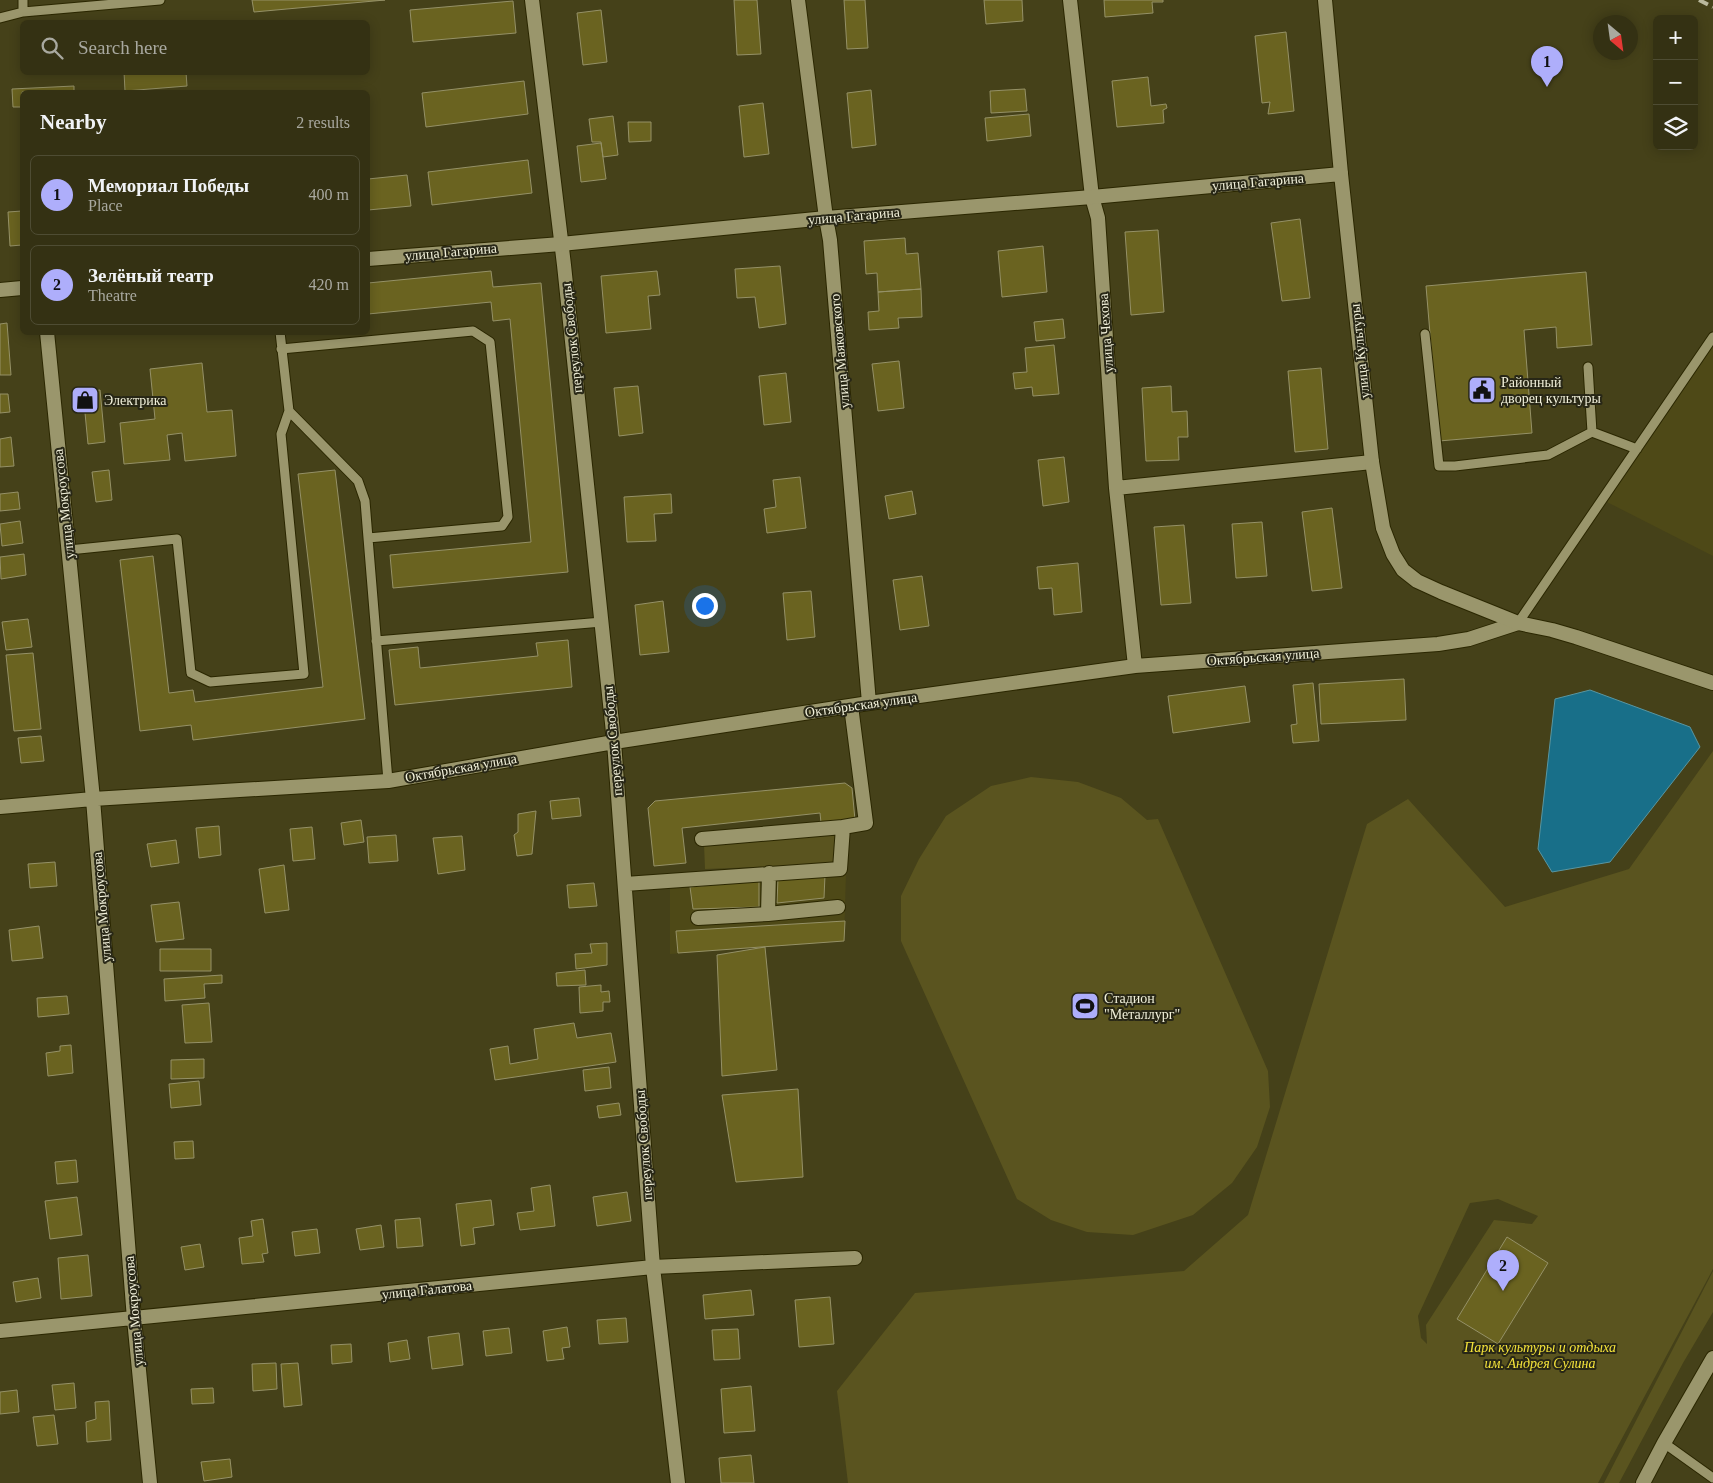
<!DOCTYPE html>
<html lang="en">
<head>
<meta charset="utf-8">
<style>
  :root { --surface:#343113; --page:#3f3d21; --text:#f1f3f6; --muted:#a9a9a0; --line:#4e4c33; --accent:#aeaefb }
  body { margin:0; font-family:Georgia,serif; background:var(--page); color:var(--text) }
  .controls { position:absolute; right:15px; top:15px; display:grid; overflow:hidden; border-radius:8px; box-shadow:0 2px 12px #0003 }
  .controls button { width:45px; height:45px; display:grid; place-items:center; padding:0; border:0; border-bottom:1px solid var(--line); background:var(--surface); color:var(--text); font:25px sans-serif }
  .compass { position:absolute; left:1593px; top:15px; width:45px; height:45px; border-radius:50%; background:var(--surface); box-shadow:0 2px 12px #0003; rotate:151deg }
  .you { position:absolute; left:704px; top:605px; width:18px; height:18px; margin:-12px; border:4px solid #fff; border-radius:50%; background:#1a73e8; box-shadow:0 0 0 8px #1a73e833 }
  .badge { display:grid; place-items:center; width:32px; height:32px; border-radius:50%; background:var(--accent); color:#111; font-size:16px; font-weight:700 }
  .pin { position:absolute; translate:-50% -41px; filter:drop-shadow(0 1px 2px #0008) }
  .pin::after { content:''; position:absolute; top:26px; width:18px; height:15px; background:inherit; clip-path:polygon(0 0,100% 0,50% 100%) }
  .list { margin:0; padding:0; list-style:none }
  h2 { display:flex; justify-content:space-between; align-items:center; height:65px; margin:0; padding:0 20px; font-size:21px }
  h2 small { font-size:16px; font-weight:400; color:var(--muted) }
  .list li { display:grid; grid-template-columns:32px 1fr auto; gap:15px; align-items:center; box-sizing:border-box; height:80px; margin:0 10px 10px; padding:0 10px; border:1px solid var(--line); border-radius:8px }
  .list b { display:block; font-size:19px; white-space:nowrap }
  .list p { margin:0; font-size:16px; white-space:nowrap; color:var(--muted) }
  .list em { font-size:16px; font-style:normal; color:var(--muted) }
  .icon { flex:none; width:28px; height:28px; fill:none; stroke:currentColor; stroke-width:2; stroke-linecap:round; stroke-linejoin:round }
  .map { position:relative; flex:none; width:1713px; height:1483px; overflow:hidden }
  .search { position:absolute; background:var(--surface); box-shadow:0 2px 12px #0003; left:20px; top:20px; width:350px; height:55px; display:flex; align-items:center; gap:12px; box-sizing:border-box; padding:0 18px; border-radius:8px; color:var(--muted); font-size:19px }
  .panel { position:absolute; background:var(--surface); box-shadow:0 2px 12px #0003; left:20px; top:90px; width:350px; height:245px; border-radius:8px }
  .map>svg:first-child { display:block }
  .built { fill:#4e4917 }
  .green { fill:#5a541f; fill-rule:evenodd }
  .water { fill:#186f89; stroke:#5996a1 }
  .building { fill:#6a6320; stroke:#959167 }
  .lines { fill:none; stroke-linecap:round; stroke-linejoin:round }
  .service-casing { stroke:#2b2700; stroke-width:11 }
  .minor-casing { stroke:#2b2700; stroke-width:16 }
  .tertiary-casing { stroke:#2b2700; stroke-width:16 }
  .secondary-casing { stroke:#2b2700; stroke-width:16 }
  .service { stroke:#9a966c; stroke-width:9 }
  .minor { stroke:#9a966c; stroke-width:14 }
  .tertiary { stroke:#9a966c; stroke-width:14 }
  .secondary { stroke:#9a966c; stroke-width:14 }
  .rail { stroke:#bab99d; stroke-width:4; stroke-dasharray:10 5; stroke-linecap:butt }
  .labels { text-anchor:middle; dominant-baseline:central; stroke-width:4; stroke-linejoin:round; paint-order:stroke }
  .street-label { font-size:14px; fill:#f1f0da; stroke:#282716 }
  .poi-label { font-size:14px; fill:#f1f0da; stroke:#282716; text-anchor:start }
  .park-label { font-size:14px; font-style:italic; fill:#f4e33a; stroke:#282716 }
</style>
</head>
<body>
<div class="map">
<svg width="1713" height="1483" viewBox="0 0 1713 1483">
  <rect width="100%" height="100%" fill="#454119"/>
  <path class="built" d="M1713,338v218l-106,-54 30,-53z
    M846,872l-2,69 -174,13v-66z"/>
  <path class="green" d="M1713,751v518l-115,214h-750l-11,-92 78,-98 269,-22 64,-56 119,-391 41,-25 97,108 124,-38zM1498,1199l40,17 -6,8 -38,-4 -68,105 1,19 -6,-6 -3,-22 52,-113z
    M1031,777l47,5 43,16 26,22 11,-1 110,252 2,36 -13,40 -25,36 -39,32 -60,20 -46,-3 -36,-12 -34,-21 -116,-258v-45l18,-37 27,-43 45,-30z
    M838,834l-2,30 -131,5 -1,-25z
    M1713,1271v41l-30,51 -64,120h-15z"/>
  <path class="water" d="M1590,690l100,37 10,20 -90,115 -58,10 -14,-23 17,-150z"/>
  <path class="building" d="M252,0h133l-131,12z
    M734,0h23l4,54 -24,1z
    M844,0h21l3,48 -21,1z
    M984,0h38l1,21 -37,3z
    M1104,0h59v2h-11l1,11 -48,4z
    M513,1l3,32 -103,9 -3,-32z
    M601,10l6,52 -24,3 -6,-52z
    M1286,32l8,79 -26,3 2,-12 -8,1 -7,-67z
    M124,72h62l1,14 -62,5z
    M1148,77l3,29 15,-2 1,4 -4,2 1,13 -47,4 -5,-46z
    M524,81l4,33 -102,13 -4,-34z
    M74,86v6h-52v15h-9l-1,-18z
    M1025,89l2,22 -36,2 -1,-22z
    M871,90l5,55 -24,3 -5,-55z
    M763,103l6,51 -25,3 -5,-51z
    M1029,114l2,22 -44,5 -2,-23z
    M613,116l5,39 -15,2 -2,-15h-9l-3,-23z
    M628,122h23v19l-22,1z
    M601,143l5,36 -25,3 -4,-36z
    M528,160l4,33 -100,12 -4,-33z
    M407,175l4,31 -43,4v-31z
    M22,211v34l-12,1 -2,-34z
    M1300,219l10,79 -28,3 -11,-78z
    M1158,230l6,82 -33,3 -6,-83z
    M905,238l1,16 12,-1 3,36 -43,3 -1,-19 -11,1 -2,-33z
    M1043,246l4,46 -45,5 -4,-46z
    M780,266l6,58 -27,4 -4,-31 -18,1 -2,-29z
    M491,271l2,16 48,-4 27,289 -175,16 -3,-33 141,-13 -21,-223 -17,2 -2,-19 -123,12v-31z
    M657,271l3,24 -12,1 3,33 -45,4 -5,-57z
    M1586,272l6,73 -35,3 -1,-21 -32,3 8,103 -93,8 -13,-155z
    M921,289l1,28 -24,1 1,10 -30,2 -1,-18 11,-1 -1,-19z
    M1063,319l2,19 -29,3 -2,-19z
    M7,323l4,52h-11v-51z
    M1054,345l5,49 -26,2 -1,-9 -17,2 -2,-16 14,-1 -2,-24z
    M899,361l5,47 -26,3 -6,-47z
    M202,363l5,49 25,-2 4,46 -51,5 -3,-28 -15,2 3,25 -46,4 -4,-41 35,-4 -5,-50z
    M1321,368l7,81 -33,3 -7,-81z
    M786,373l5,49 -27,3 -5,-49z
    M638,386l5,47 -24,3 -5,-48z
    M1171,386l1,26 15,-1 1,26h-10l1,23 -33,1 -4,-73z
    M100,390l5,52 -17,2 -5,-52z
    M0,394h8l2,18 -10,1z
    M11,437l3,29 -14,1v-28z
    M1064,457l5,45 -26,4 -5,-46z
    M109,470l3,30 -16,2 -4,-30z
    M335,470l30,249 -172,21 -2,-15 -51,6 -20,-171 33,-4 16,137 24,-3 2,12 128,-15 -25,-213z
    M800,477l6,51 -39,5 -3,-24 12,-2 -3,-27z
    M912,491l4,23 -27,5 -4,-23z
    M18,492l2,17 -20,2v-17z
    M671,494l1,19 -18,1 2,27 -29,1 -3,-45z
    M1332,508l10,80 -30,3 -10,-79z
    M20,521l3,22 -21,3 -2,-22z
    M1262,522l5,54 -31,2 -4,-54z
    M1184,525l7,78 -30,2 -7,-78z
    M24,554l2,21 -25,4 -1,-22z
    M1078,563l4,49 -28,3 -2,-27 -13,1 -2,-22z
    M922,576l7,50 -29,4 -7,-50z
    M811,591l4,46 -28,3 -4,-47z
    M663,601l6,51 -29,3 -5,-50z
    M28,619l4,28 -26,3 -4,-28z
    M568,640l4,47 -177,18 -6,-55 29,-3 2,21 118,-12 -2,-13z
    M33,653l8,76 -27,2 -8,-76z
    M1404,679l2,41 -85,4 -2,-40z
    M1313,683l6,58 -26,2 -2,-18 6,-1 -4,-39z
    M1245,686l5,36 -77,11 -5,-37z
    M41,736l3,25 -23,2 -3,-25z
    M845,783l7,5 3,32 -34,3 -1,-10 -138,15 4,35 -32,3 -6,-58 7,-7z
    M579,798l2,18 -29,3 -2,-18z
    M536,811l-4,43 -15,2 -3,-21 4,-3v-18z
    M361,820l3,22 -20,3 -3,-22z
    M219,826l2,29 -22,3 -3,-30z
    M312,827l3,32 -22,2 -3,-32z
    M396,835l2,26 -29,2 -2,-26z
    M462,836l3,34 -27,4 -5,-36z
    M176,840l3,23 -28,4 -4,-23z
    M55,862l2,24 -27,2 -2,-24z
    M284,865l5,45 -24,3 -6,-44z
    M825,875l-1,23 -47,5 1,-25z
    M759,880v27l-66,2 -3,-22z
    M594,883l3,23 -28,2 -2,-23z
    M179,902l5,37 -28,3 -5,-37z
    M845,921l-1,20 -166,12 -2,-22z
    M39,926l4,32 -31,3 -3,-31z
    M607,943v22l-31,4 -1,-15 17,-1 -2,-9z
    M765,947l12,123 -55,6 -5,-121z
    M160,949h51v22h-51z
    M585,970l1,15 -29,1 -1,-13z
    M222,975v8l-18,1 1,14 -40,3 -1,-22z
    M601,985v7l8,-1 1,11h-7v9l-23,2 -1,-26z
    M67,996l2,18 -31,3 -1,-19z
    M209,1003l3,39 -27,1 -3,-38z
    M574,1023l3,15 34,-5 5,29 -121,18 -5,-31 18,-3 2,18 28,-5 -4,-30z
    M71,1045l2,28 -25,3 -2,-23 14,-2v-5z
    M204,1059v19l-33,1v-19z
    M609,1067l2,21 -26,3 -2,-21z
    M199,1081l2,24 -30,3 -2,-24z
    M798,1089l5,88 -67,5 -14,-87z
    M619,1103l2,12 -22,3 -2,-12z
    M193,1141l1,17 -19,1 -1,-17z
    M76,1160l2,22 -21,2 -2,-22z
    M550,1185l5,41 -35,4 -3,-17 17,-2 -3,-23z
    M627,1192l4,29 -34,5 -4,-29z
    M77,1197l5,38 -32,4 -5,-38z
    M491,1200l3,25 -21,3 2,16 -14,2 -5,-42z
    M420,1218l3,28 -26,2 -2,-28z
    M263,1219l5,34 -6,1 2,8 -22,2 -3,-26 14,-2 -2,-15z
    M381,1225l3,22 -24,3 -4,-21z
    M317,1229l3,24 -25,3 -3,-24z
    M1507,1237l41,26 -50,81 -41,-25z
    M200,1244l4,23 -19,3 -4,-23z
    M88,1255l4,41 -31,3 -3,-41z
    M38,1278l3,20 -25,4 -3,-20z
    M751,1290l3,25 -49,4 -2,-24z
    M830,1297l4,47 -35,3 -4,-47z
    M626,1318l2,24 -29,2 -2,-24z
    M567,1327l3,20 -8,1 2,11 -17,2 -4,-30z
    M509,1328l3,25 -26,3 -3,-25z
    M738,1329l2,30 -26,1 -2,-30z
    M459,1333l4,32 -31,4 -4,-32z
    M407,1340l3,19 -20,3 -2,-19z
    M351,1344l1,18 -20,2 -1,-19z
    M276,1363l1,26 -24,2 -1,-27z
    M298,1363l4,42 -18,2 -3,-43z
    M74,1383l2,25 -21,2 -3,-25z
    M751,1386l4,45 -31,2 -3,-44z
    M213,1388l1,15 -22,1 -1,-15z
    M17,1390l2,22 -19,2v-22z
    M109,1401l2,39 -24,2 -1,-20 10,-3 -1,-17z
    M54,1415l4,29 -21,2 -4,-29z
    M751,1455l3,28h-33l-2,-25z
    M230,1459l2,18 -28,4 -3,-19z"/>
  <g class="lines">
    <defs>
      <path id="service" d="M23,0v12l137,-12
        M0,18l23,-6
        M280,332l9,79 69,70 7,20 3,37 134,-12 6,-9 -18,-175 -17,-11 -192,18
        M1425,334l14,132h16l93,-11 44,-23
        M1588,367l4,65 45,17
        M368,538l20,243
        M69,550l108,-11 14,134 19,9 94,-8 -23,-240 8,-23
        M1518,623l195,-286
        M376,641l226,-19
        M1664,1443l49,35"/>
      <path id="minor" d="M532,0l32,265 50,477 39,525 25,216
        M798,0l28,218 4,22 39,463
        M1070,0l22,197 6,21 18,270 19,178
        M1325,0l16,174
        M47,332l46,467 41,520 16,164
        M1116,488l256,-26
        M0,807l93,-8 295,-18 226,-39 255,-39 266,-37 303,-22 31,-5 49,-16
        M702,839l141,-12
        M625,884l215,-15 3,-42 23,-4 -15,-117
        M768,914l70,-7
        M698,918l70,-4 1,-41
        M0,1331l653,-64 202,-9"/>
      <path id="tertiary" d="M1643,1483l21,-40 49,-85"/>
      <path id="secondary" d="M368,259l193,-15 265,-26 266,-21 249,-23 31,288 11,66 10,26 10,16 14,11 24,11 77,31 34,7 24,7 137,46
        M0,290l22,-2"/>
    </defs>
    <use href="#service" class="service-casing"/>
    <use href="#minor" class="minor-casing"/>
    <use href="#tertiary" class="tertiary-casing"/>
    <use href="#secondary" class="secondary-casing"/>
    <use href="#service" class="service"/>
    <use href="#minor" class="minor"/>
    <use href="#tertiary" class="tertiary"/>
    <use href="#secondary" class="secondary"/>
    <path class="rail" d="M1699,0l14,7"/>
  </g>
  <defs>
    <symbol id="civic-square" viewBox="-11 -11 22 22"><rect x="-9" y="-9" width="18" height="18" rx="4" fill="#aeaefb" stroke="#282716"/><path d="M-.6-6.5H3V-4.5H.6V-3L4-1V1h2V6H-6V1h2V-1L-.6-3ZM-1.2 2.5V6h2.4V2.5Z" fill="#111"/></symbol>
    <symbol id="shop-square" viewBox="-11 -11 22 22"><rect x="-9" y="-9" width="18" height="18" rx="4" fill="#aeaefb" stroke="#282716"/><path d="M-5-2.5h2.3a2.7 3.5 0 0 1 5.4 0H5L5.5 6h-11ZM-1.5-2.5h3a1.5 2.3 0 0 0-3 0Z" fill="#111"/></symbol>
    <symbol id="stadium-square" viewBox="-11 -11 22 22"><rect x="-9" y="-9" width="18" height="18" rx="4" fill="#aeaefb" stroke="#282716"/><path d="M0-5a6.5 5 0 1 0 0 10a6.5 5 0 1 0 0-10ZM-3.5-1.8h7v3.6h-7Z" fill="#111"/></symbol>
  </defs>
  <g fill-rule="evenodd">
    <use href="#civic-square" x="1466" y="374" width="32" height="32"/>
    <use href="#shop-square" x="69" y="384" width="32" height="32"/>
    <use href="#stadium-square" x="1069" y="990" width="32" height="32"/>
  </g>
  <g class="labels">
    <g class="street-label">
      <text transform="translate(1258 182) rotate(-5)">улица Гагарина</text>
      <text transform="translate(854 216) rotate(-5)">улица Гагарина</text>
      <text transform="translate(451 252) rotate(-5)">улица Гагарина</text>
      <text transform="translate(1106 333) rotate(-94)">улица Чехова</text>
      <text transform="translate(572 338) rotate(-96)">переулок Свободы</text>
      <text transform="translate(840 351) rotate(-95)">улица Маяковского</text>
      <text transform="translate(1360 351) rotate(-96)">улица Культуры</text>
      <text transform="translate(64 504) rotate(-96)">улица Мокроусова</text>
      <text transform="translate(1263 657) rotate(-4)">Октябрьская улица</text>
      <text transform="translate(861 705) rotate(-8)">Октябрьская улица</text>
      <text transform="translate(613 741) rotate(-95)">переулок Свободы</text>
      <text transform="translate(461 768) rotate(-10)">Октябрьская улица</text>
      <text transform="translate(102 907) rotate(-95)">улица Мокроусова</text>
      <text transform="translate(644 1145) rotate(-94)">переулок Свободы</text>
      <text transform="translate(427 1290) rotate(-6)">улица Галатова</text>
      <text transform="translate(134 1311) rotate(-95)">улица Мокроусова</text>
    </g>
    <g class="poi-label">
      <text x="1501" y="382">Районный<tspan x="1501" dy="16">дворец культуры</tspan></text>
      <text x="104" y="400">Электрика</text>
      <text x="1104" y="998">Стадион<tspan x="1104" dy="16">"Металлург"</tspan></text>
    </g>
    <g class="park-label">
      <text x="1540" y="1347">Парк культуры и отдыха<tspan x="1540" dy="16">им. Андрея Сулина</tspan></text>
    </g>
  </g>
</svg>
<div class="controls">
<button>+</button>
<button>−</button>
<button><svg class="icon" aria-label="layers" viewBox="0 0 24 24"><path d="M12 4l9 5-9 5-9-5zM3 14l9 5 9-5"/></svg></button>
</div>
<svg class="compass" viewBox="-18 -18 36 36"><path d="M0-13l5 13h-10z" fill="#e53935"/><path d="M0 13l5-13h-10z" fill="#a9a9a0"/></svg>
<div class="you"></div>
<div class="pin badge" style="left:1547px;top:87px">1</div>
<div class="pin badge" style="left:1503px;top:1291px">2</div>
<div class="search"><svg class="icon" aria-label="search" viewBox="0 0 24 24"><circle cx="10" cy="10" r="6"/><path d="M15 15l6 6"/></svg>Search here</div>
<section class="panel">
<h2>Nearby<small>2 results</small></h2>
<ul class="list">
<li><span class="badge">1</span><div><b>Мемориал Победы</b><p>Place</p></div><em>400 m</em></li>
<li><span class="badge">2</span><div><b>Зелёный театр</b><p>Theatre</p></div><em>420 m</em></li>
</ul>
</section>
</div>
</body>
</html>
